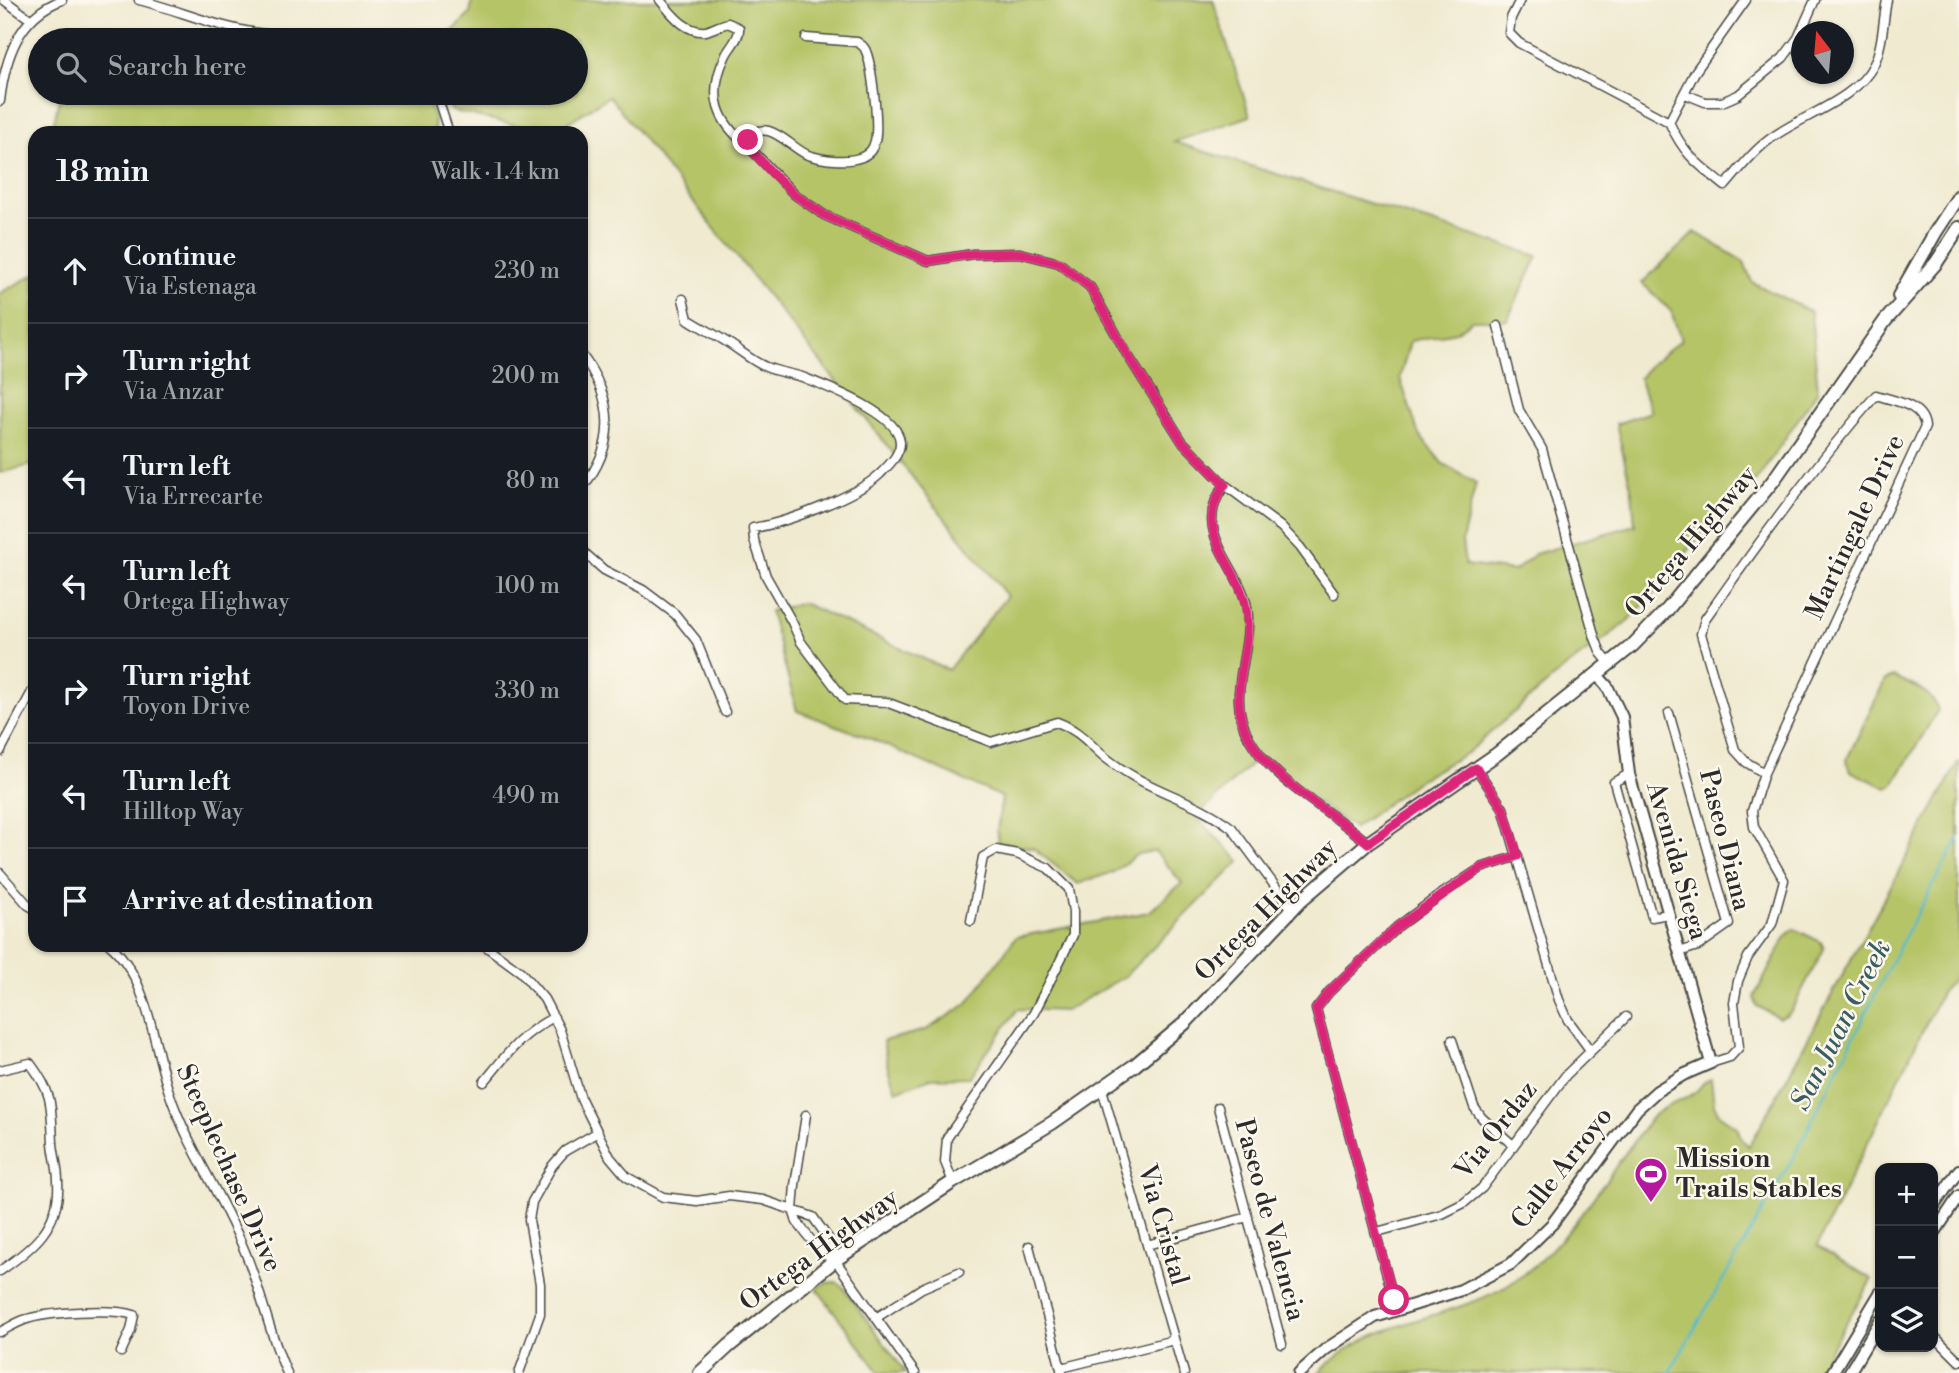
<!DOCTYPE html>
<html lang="en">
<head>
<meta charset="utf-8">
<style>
  :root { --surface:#171b24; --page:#242831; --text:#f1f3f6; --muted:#9ea1a6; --line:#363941 }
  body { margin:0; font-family:"Libre Bodoni",serif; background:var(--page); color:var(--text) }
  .controls { position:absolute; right:21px; bottom:21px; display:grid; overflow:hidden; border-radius:14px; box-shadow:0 2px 5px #0004 }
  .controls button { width:63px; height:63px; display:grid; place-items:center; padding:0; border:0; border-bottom:2px solid var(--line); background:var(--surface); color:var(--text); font:35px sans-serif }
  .compass { position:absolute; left:1791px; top:21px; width:63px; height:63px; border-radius:50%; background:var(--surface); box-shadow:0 2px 5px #0004; rotate:344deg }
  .stop { position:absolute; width:21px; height:21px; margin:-16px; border:5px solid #db2777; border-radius:50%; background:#fff }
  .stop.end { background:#db2777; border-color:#fff; box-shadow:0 2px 7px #0008 }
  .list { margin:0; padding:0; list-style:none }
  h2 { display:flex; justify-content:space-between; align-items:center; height:91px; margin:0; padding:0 28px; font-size:30px }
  h2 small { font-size:23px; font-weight:400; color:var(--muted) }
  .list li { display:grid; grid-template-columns:46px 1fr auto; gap:21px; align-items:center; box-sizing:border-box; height:105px; padding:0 28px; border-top:2px solid var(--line) }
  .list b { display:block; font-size:26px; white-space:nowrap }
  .list p { margin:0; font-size:23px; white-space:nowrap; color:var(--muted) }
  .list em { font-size:23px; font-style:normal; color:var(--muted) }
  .icon { flex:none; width:38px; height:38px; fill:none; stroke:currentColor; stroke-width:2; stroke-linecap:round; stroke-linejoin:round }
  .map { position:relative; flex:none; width:1959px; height:1373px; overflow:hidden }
  .search { position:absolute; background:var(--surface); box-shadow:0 2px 5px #0004; left:28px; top:28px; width:560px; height:77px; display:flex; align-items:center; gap:18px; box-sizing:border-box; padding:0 24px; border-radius:38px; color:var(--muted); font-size:26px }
  .panel { position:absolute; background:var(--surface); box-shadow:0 2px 5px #0004; left:28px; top:126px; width:560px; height:826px; border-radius:21px }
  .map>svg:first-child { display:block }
  .green { fill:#b6c467; stroke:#707849; stroke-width:2 }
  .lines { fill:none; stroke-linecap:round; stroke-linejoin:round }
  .stream { stroke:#4fbbca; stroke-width:2.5 }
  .street-casing { stroke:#494844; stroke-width:11 }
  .secondary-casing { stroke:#494844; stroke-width:14 }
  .primary-casing { stroke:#494844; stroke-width:16 }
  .street { stroke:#fff; stroke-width:8 }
  .secondary { stroke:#fff; stroke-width:10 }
  .primary { stroke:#fff; stroke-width:12 }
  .route { stroke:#db2777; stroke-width:9 }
  .labels { text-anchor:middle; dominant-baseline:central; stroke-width:5; stroke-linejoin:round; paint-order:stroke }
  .street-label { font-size:26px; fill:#2b2b2b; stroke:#fbf7ec }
  .poi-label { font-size:26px; font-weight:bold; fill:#2b2b2b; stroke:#fbf7ec; text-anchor:start }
  .water-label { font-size:28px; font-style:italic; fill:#385d63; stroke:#fbf7ec }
</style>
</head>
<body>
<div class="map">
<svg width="1959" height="1373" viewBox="0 0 1959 1373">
  <rect width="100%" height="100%" fill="#fbf7ec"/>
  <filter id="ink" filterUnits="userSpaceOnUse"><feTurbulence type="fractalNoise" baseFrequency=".0143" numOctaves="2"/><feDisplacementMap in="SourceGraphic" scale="14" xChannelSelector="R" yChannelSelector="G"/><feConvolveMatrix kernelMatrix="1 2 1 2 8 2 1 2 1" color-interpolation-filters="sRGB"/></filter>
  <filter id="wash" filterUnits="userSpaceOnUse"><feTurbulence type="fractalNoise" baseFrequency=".00686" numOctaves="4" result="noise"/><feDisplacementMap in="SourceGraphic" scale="28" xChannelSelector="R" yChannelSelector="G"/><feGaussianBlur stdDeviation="1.57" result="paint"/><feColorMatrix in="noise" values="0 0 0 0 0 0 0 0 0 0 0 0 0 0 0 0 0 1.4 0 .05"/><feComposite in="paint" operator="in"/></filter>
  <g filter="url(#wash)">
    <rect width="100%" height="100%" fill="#f0ead0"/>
    <path class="green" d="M472,0h741l37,116 -76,26 364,114 -31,64h-35l-16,12 -46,9 -10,37 19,57 23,28 34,20 -14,58 3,24 50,6 20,-17 100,-29 -3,-33 -16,-68 35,-12 -12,-34 12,-14 30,-24 -10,-29 -29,-28 53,-51 49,30 8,20 59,30 7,78 -62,91 -19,7 -78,100 -33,35 -59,43 -100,87 -47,26 -66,49 -99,-68 -59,57 44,44 -115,115 -60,35 -47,-2 -49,68 -38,1 -35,13 -8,-23 -5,-27 43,-11 41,-26 49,-67 133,-25 33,-29 -27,-32 -17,3 -25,18 -35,12 -45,-36 -35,-5 -1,-12 5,-34 -135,-60 -70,-26 -27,-100 33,-8 145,67 59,-74 -398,-500 -57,37 -100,-22 -9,-18h133v-53h-132l26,-26z
      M61,93h362l11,23 1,17h-384z
      M35,274v190l-35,9v-180z
      M1894,677c17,8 39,14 44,33l-46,76 -5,2 -35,-16 -3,-3 -2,-10 38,-79z
      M1959,761v211l-18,21 -124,253 55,33 -56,94h-497c50,-55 131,-52 191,-89 59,-37 100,-115 144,-169 12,-12 28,-12 40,-22 7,-5 8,-11 17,-14l3,26 6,10 17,12 4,11 8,9z
      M1794,929l27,13 3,7 -33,62 -4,4 -8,3 -22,-12 -3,-9 33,-62z
      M836,1282l6,4 64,87h-26l-63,-84 8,-6z"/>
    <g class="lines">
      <path class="stream" d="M1669,1373l123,-213 110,-219 57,-103"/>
    </g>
  </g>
  <g filter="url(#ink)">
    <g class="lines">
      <defs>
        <path id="street" d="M4,0l26,19
          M139,0c43,11 81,29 126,34 39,4 80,-7 118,6
          M660,0c12,14 25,33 46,31 7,-2 14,-6 22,-8l11,5c1,11 -10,19 -14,29 -18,38 -8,65 23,89
          M1520,0l-9,18 -2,15 10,10 150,79
          M806,38l51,4c4,3 5,2 8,7 7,14 14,76 10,92 -2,8 -5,12 -13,16 -15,6 -39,3 -54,-2 -18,-7 -42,-41 -60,-15v6l46,48 30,21 104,46 45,-7 47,-1 39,10 31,24 37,67 55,87 43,44 56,42 19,20 34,47
          M436,93l13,40
          M1685,94l20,8h17l16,-7 45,-37 15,-20 17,-38
          M0,101c5,-42 18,-85 62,-101
          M1669,122c16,34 28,41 56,64 14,-16 27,-34 45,-47 30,-23 87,-39 104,-75 9,-19 9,-44 13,-64
          M1669,122l26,-50 51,-72
          M683,299l5,20c12,8 25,14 37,22 14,8 26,20 41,26 11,5 24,6 36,10 23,9 99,37 98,66 0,12 -12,23 -20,31 -23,22 -94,49 -127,54l1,12 12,36 26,46 9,20 44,58 41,2 105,40 66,-20c19,7 29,18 43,31 11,10 24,18 36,25 32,18 67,27 96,50l60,81
          M1498,326l21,84 23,39 53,189 6,15 9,11
          M581,354c33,44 37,91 0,135
          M1225,485c-36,46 14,79 22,122 7,45 -23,87 2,131 26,46 80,71 119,105
          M581,550l23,20 39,20 32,24 21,26 29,72
          M1669,713l60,211 -31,22 -19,6
          M0,752l35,-66
          M1476,768l27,40 56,192 9,20 22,30
          M1629,774l-15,8 38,135 16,-3
          M0,873l28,32 7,4
          M110,945c39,33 43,101 59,147 18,54 52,102 74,155 18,41 25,85 44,126
          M484,945l37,27 23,27 16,31 21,69 29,58 17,20 36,20 34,4 32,-5 34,4 50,17 20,28 2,15
          M1452,1040l22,67 8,11 31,27
          M1711,1063l19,-6 9,-10 -5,-44 4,-22 10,-24 24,-33 12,-44 -30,-53 -2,-16 12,-38 -18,-11 -11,-12 -34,-116 4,-15c54,-77 109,-153 171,-224 18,6 47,9 49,32l-161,346
          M0,1070l30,-7c24,32 21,43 23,80 1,13 5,25 5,38 3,45 -25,67 -58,90
          M484,1082c24,-29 36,-47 70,-65
          M1102,1089l82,284
          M1218,1107l64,237
          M806,1115l-11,70 -2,25 4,12 24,31 14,7 80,113
          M953,1182l-8,-20 2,-24 87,-125 39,-78v-24l-4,-22 -21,-21 -31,-14 -21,-4 -13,7 -12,64
          M1377,1232l65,-18 22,-11 18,-15 84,-113 60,-58
          M1147,1245l101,-28
          M1029,1246l33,127
          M1396,1309l-80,-300 13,-17 68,-65 43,-32 41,-27 37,-12
          M876,1318l46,-30 37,-16
          M0,1332c8,-4 16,-9 24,-12 22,-8 89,-12 110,-5l-3,15 -10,22
          M1933,1335l26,26
          M1061,1368l113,-28
          M519,1373l21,-59v-30l-11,-64 3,-18 20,-36 13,-15 33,-19"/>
        <path id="secondary" d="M1933,1207l26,-37
          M1933,1235l26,-39
          M1299,1373l27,-24 49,-32 86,-27 50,-26 41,-40 85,-115 20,-18 26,-16 28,-12 -82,-289 -7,-57 -15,-31 -10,-11
          M1832,1373l48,-80
          M1849,1373l31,-52"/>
        <path id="primary" d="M1899,296l36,-63 24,-37
          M700,1373l29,-27 106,-86 118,-78 99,-59 83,-58 50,-42 116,-123 67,-57 129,-89 136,-109 34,-35 106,-129 112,-160 51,-58 23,-35"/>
      </defs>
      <use href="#street" class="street-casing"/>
      <use href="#secondary" class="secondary-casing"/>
      <use href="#primary" class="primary-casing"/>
      <use href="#street" class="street"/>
      <use href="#secondary" class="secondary"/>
      <use href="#primary" class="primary"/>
    </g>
  </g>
  <g class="lines" filter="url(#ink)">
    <path class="route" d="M748,140v6l24,27 22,21 30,21 104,46 45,-7 47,-1 39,10 31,24 37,67 55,87 43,44c-36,46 14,79 21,123 8,44 -22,86 3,130 26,46 80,71 119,105l108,-75 27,40 15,48 -37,12 -84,59 -68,65 -13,17 78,291"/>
  </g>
  <defs>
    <symbol id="stadium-pin" viewBox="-11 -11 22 30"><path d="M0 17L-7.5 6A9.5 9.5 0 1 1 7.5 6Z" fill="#b5179e" stroke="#fbf7ec"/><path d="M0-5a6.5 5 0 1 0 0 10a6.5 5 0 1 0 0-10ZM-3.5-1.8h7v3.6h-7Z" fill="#fff"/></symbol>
  </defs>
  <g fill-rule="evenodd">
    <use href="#stadium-pin" x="1632" y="1155" width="38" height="52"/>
  </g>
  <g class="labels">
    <g class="street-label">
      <text transform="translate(1855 527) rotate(-65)">Martingale Drive</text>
      <text transform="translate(1691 542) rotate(-50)">Ortega Highway</text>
      <text transform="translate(1725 840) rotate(76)">Paseo Diana</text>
      <text transform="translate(1677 861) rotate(74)">Avenida Siega</text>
      <text transform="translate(1266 910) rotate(-45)">Ortega Highway</text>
      <text transform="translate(1496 1130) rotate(-52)">Via Ordaz</text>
      <text transform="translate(229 1168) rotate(66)">Steeplechase Drive</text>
      <text transform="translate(1562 1168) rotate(-52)">Calle Arroyo</text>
      <text transform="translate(1270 1220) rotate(75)">Paseo de Valencia</text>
      <text transform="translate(1163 1225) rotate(74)">Via Cristal</text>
      <text transform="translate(819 1250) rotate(-36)">Ortega Highway</text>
    </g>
    <g class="poi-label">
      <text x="1676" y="1159">Mission<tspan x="1676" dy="30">Trails Stables</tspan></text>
    </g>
    <g class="water-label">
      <text transform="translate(1841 1025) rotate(-63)">San Juan Creek</text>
    </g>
  </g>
</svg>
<div class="controls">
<button>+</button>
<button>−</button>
<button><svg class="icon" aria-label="layers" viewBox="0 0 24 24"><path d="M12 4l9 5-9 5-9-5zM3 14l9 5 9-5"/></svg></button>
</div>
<svg class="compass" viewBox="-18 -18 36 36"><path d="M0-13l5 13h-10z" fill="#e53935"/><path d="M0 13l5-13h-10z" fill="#9ea1a6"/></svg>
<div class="stop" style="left:1394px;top:1300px"></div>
<div class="stop end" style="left:748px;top:140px"></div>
<div class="search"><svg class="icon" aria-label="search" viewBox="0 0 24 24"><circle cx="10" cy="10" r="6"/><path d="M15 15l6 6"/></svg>Search here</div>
<section class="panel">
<h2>18 min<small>Walk · 1.4 km</small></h2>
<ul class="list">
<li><svg class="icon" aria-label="ahead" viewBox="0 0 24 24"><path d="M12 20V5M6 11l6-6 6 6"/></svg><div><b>Continue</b><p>Via Estenaga</p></div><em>230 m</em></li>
<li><svg class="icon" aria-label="right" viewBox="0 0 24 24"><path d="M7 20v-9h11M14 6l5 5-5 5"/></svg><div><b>Turn right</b><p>Via Anzar</p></div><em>200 m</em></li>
<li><svg class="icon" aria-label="left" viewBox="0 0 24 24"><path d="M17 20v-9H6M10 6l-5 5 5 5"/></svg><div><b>Turn left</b><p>Via Errecarte</p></div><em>80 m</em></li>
<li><svg class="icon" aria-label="left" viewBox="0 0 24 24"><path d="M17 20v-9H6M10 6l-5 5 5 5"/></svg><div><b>Turn left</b><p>Ortega Highway</p></div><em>100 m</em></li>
<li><svg class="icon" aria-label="right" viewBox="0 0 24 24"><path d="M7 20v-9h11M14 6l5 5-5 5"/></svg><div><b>Turn right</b><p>Toyon Drive</p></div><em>330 m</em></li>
<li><svg class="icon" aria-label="left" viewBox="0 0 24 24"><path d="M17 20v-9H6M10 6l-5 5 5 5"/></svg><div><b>Turn left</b><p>Hilltop Way</p></div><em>490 m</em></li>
<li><svg class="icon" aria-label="arrive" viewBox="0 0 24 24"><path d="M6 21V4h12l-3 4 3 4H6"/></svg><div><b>Arrive at destination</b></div></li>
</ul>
</section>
</div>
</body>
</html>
